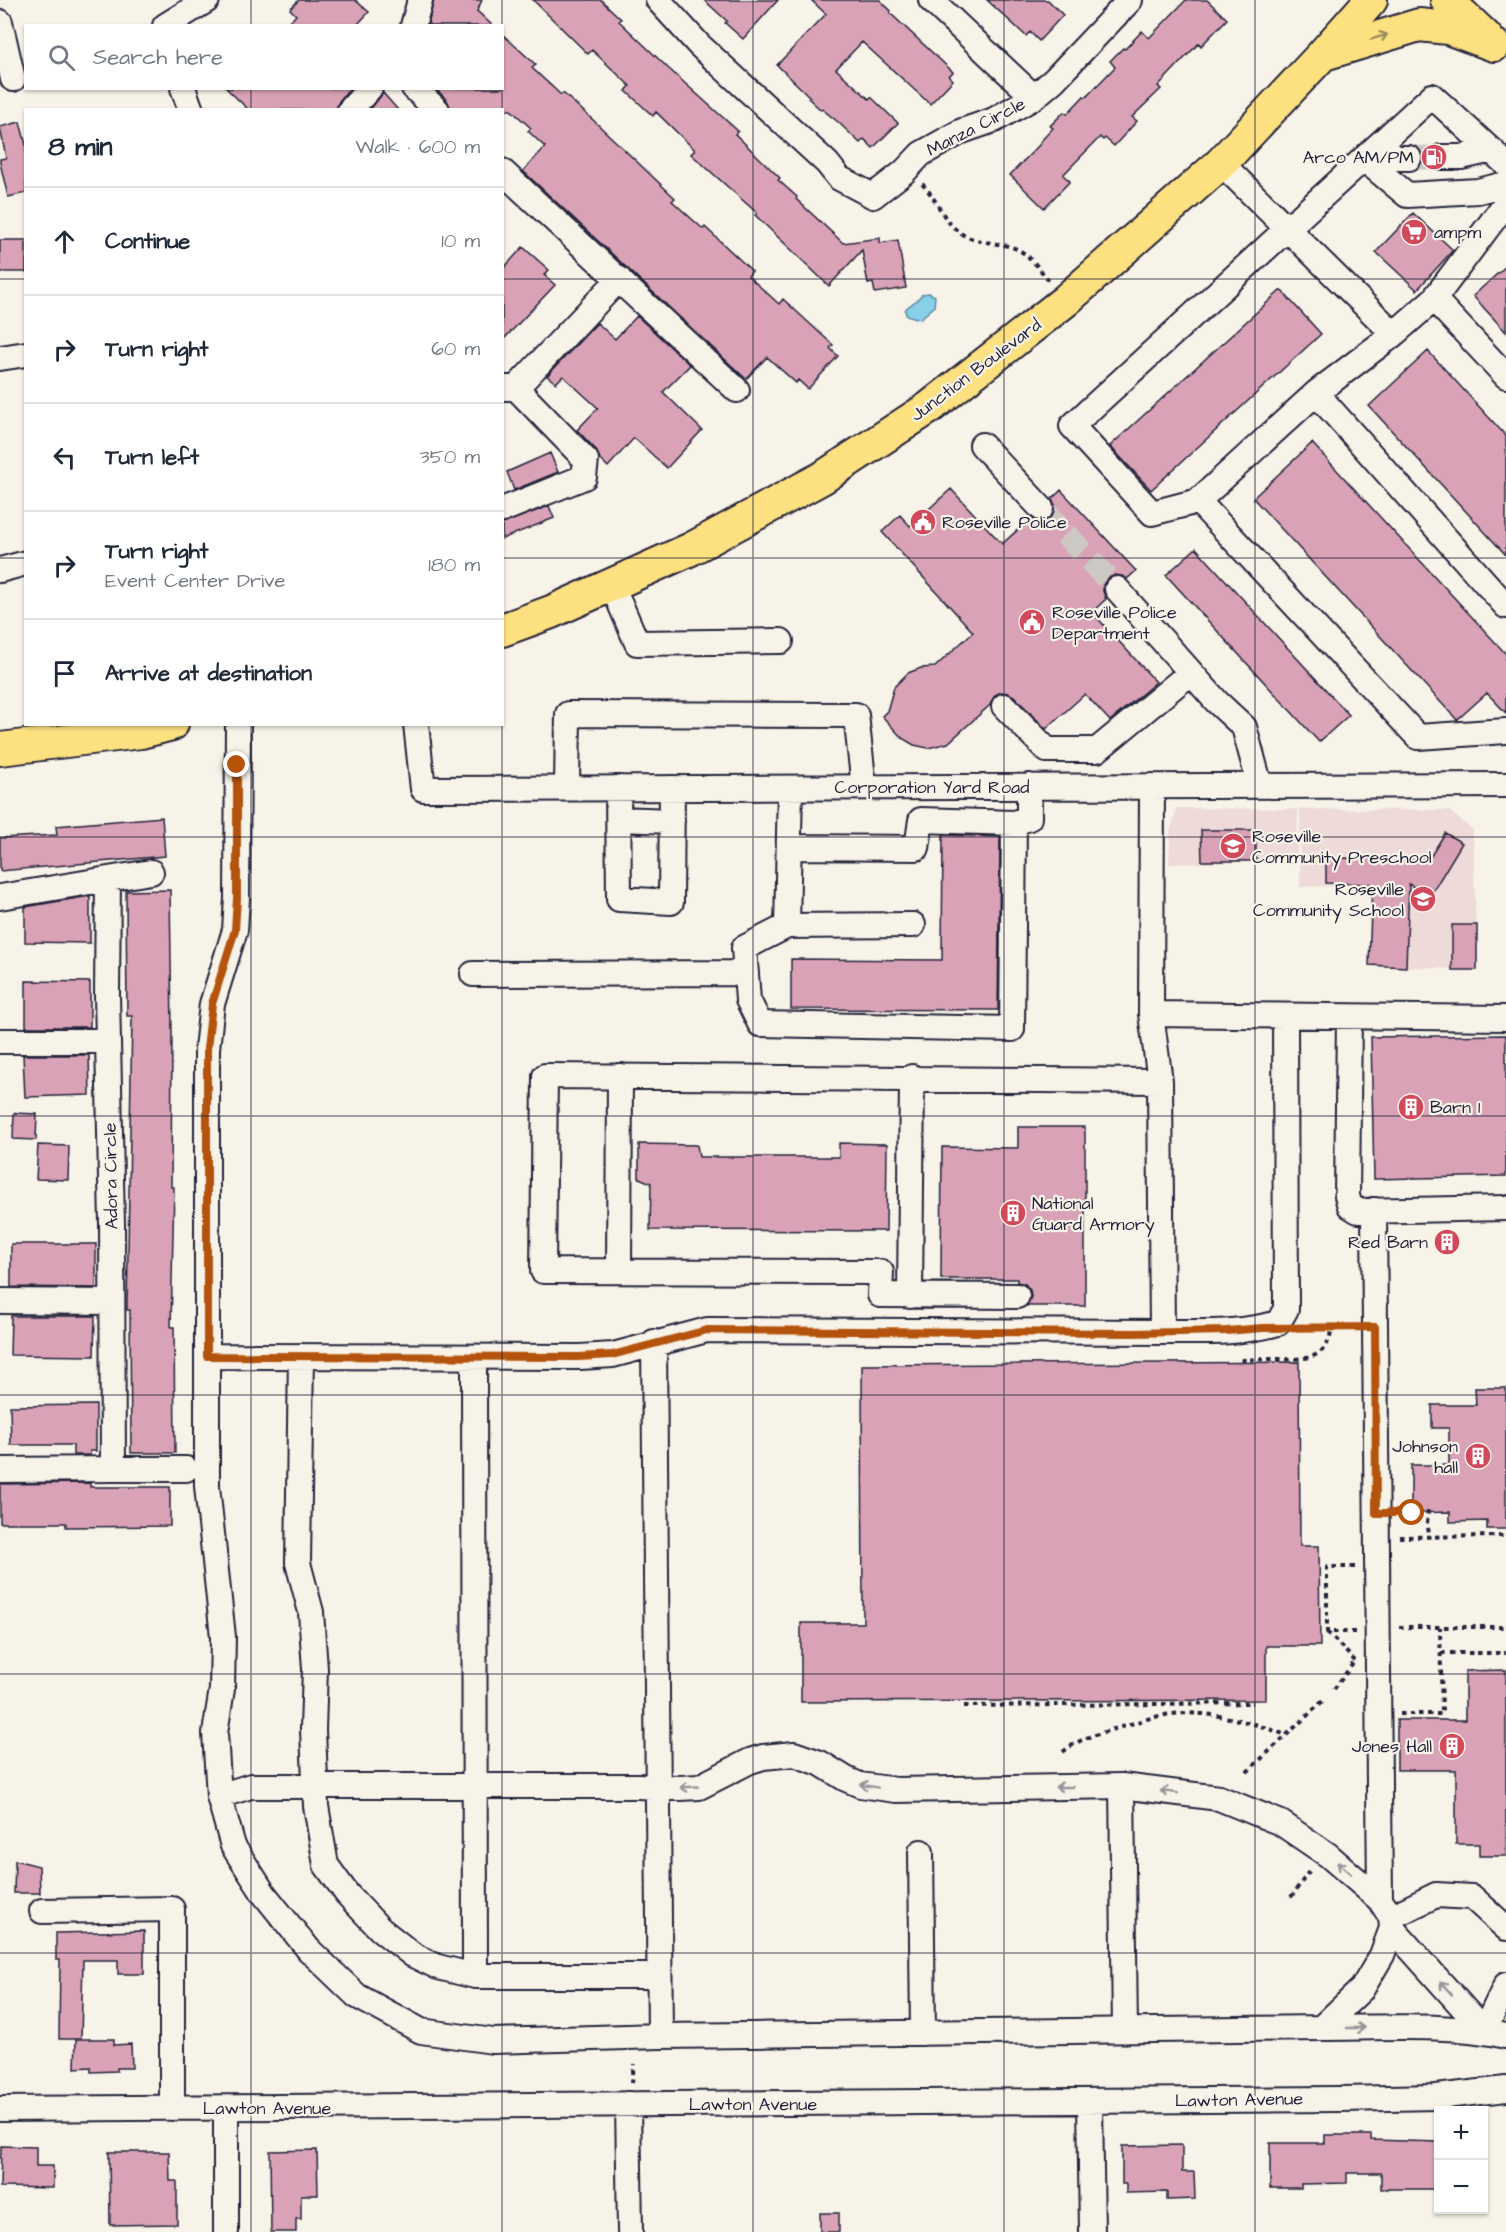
<!DOCTYPE html>
<html lang="en">
<head>
<meta charset="utf-8">
<style>
  :root { --surface:#fff; --page:#f2f2f3; --text:#1f2937; --muted:#747a83; --line:#e0e1e3 }
  body { margin:0; font-family:"Architects Daughter",sans-serif; background:var(--page); color:var(--text) }
  .controls { position:absolute; right:18px; bottom:18px; display:grid; overflow:hidden; border-radius:0px; box-shadow:0 2px 4px #0004 }
  .controls button { width:54px; height:54px; display:grid; place-items:center; padding:0; border:0; border-bottom:2px solid var(--line); background:var(--surface); color:var(--text); font:30px sans-serif }
  .stop { position:absolute; width:18px; height:18px; margin:-14px; border:4px solid #b45309; border-radius:50%; background:#fff }
  .stop.end { background:#b45309; border-color:#fff; box-shadow:0 2px 6px #0008 }
  .list { margin:0; padding:0; list-style:none }
  h2 { display:flex; justify-content:space-between; align-items:center; height:78px; margin:0; padding:0 24px; font-size:26px }
  h2 small { font-size:20px; font-weight:400; color:var(--muted) }
  .list li { display:grid; grid-template-columns:39px 1fr auto; gap:18px; align-items:center; box-sizing:border-box; height:108px; padding:0 24px; border-top:2px solid var(--line) }
  .list b { display:block; font-size:22px; white-space:nowrap }
  .list p { margin:0; font-size:20px; white-space:nowrap; color:var(--muted) }
  .list em { font-size:20px; font-style:normal; color:var(--muted) }
  .icon { flex:none; width:33px; height:33px; fill:none; stroke:currentColor; stroke-width:2; stroke-linecap:round; stroke-linejoin:round }
  .map { position:relative; flex:none; width:1506px; height:2232px; overflow:hidden }
  .search { position:absolute; background:var(--surface); box-shadow:0 2px 4px #0004; left:24px; top:24px; width:480px; height:66px; display:flex; align-items:center; gap:15px; box-sizing:border-box; padding:0 21px; border-radius:0px; color:var(--muted); font-size:22px }
  .panel { position:absolute; background:var(--surface); box-shadow:0 2px 4px #0004; left:24px; top:108px; width:480px; height:618px; border-radius:0px }
  .map>svg:first-child { display:block }
  .built { fill:#eedbd9 }
  .water { fill:#87d0e8; stroke:#5f8aa3; stroke-width:1.5 }
  .building { fill:#daa2b6; stroke:#22223b; stroke-width:1.5 }
  .lines { fill:none; stroke-linecap:round; stroke-linejoin:round }
  .minor-tunnel { stroke:#ccc9c5; stroke-width:24; stroke-dasharray:24 12; stroke-linecap:butt }
  .minor-casing { stroke:#22223b; stroke-width:28 }
  .major-casing { stroke:#22223b; stroke-width:36 }
  .path { stroke:#22223b; stroke-width:4; stroke-dasharray:4.5 4.5; stroke-linecap:butt }
  .minor { stroke:#f7f3e8; stroke-width:24 }
  .major { stroke:#fde080; stroke-width:32 }
  .oneway { stroke:#9a8a61 }
  .oneway2 { stroke:#97959a }
  .route { stroke:#b45309; stroke-width:8 }
  .grid { fill:none; stroke:#22223b; stroke-width:1.5; stroke-opacity:0.55 }
  .labels { text-anchor:middle; dominant-baseline:central; stroke-width:4.5; stroke-linejoin:round; paint-order:stroke }
  .street-label { font-size:18px; fill:#22223b; stroke:#f7f3e8 }
  .poi-label { font-size:18px; fill:#22223b; stroke:#f7f3e8; text-anchor:start }
</style>
</head>
<body>
<div class="map">
<svg width="1506" height="2232" viewBox="0 0 1506 2232">
  <rect width="100%" height="100%" fill="#f7f3e8"/>
  <filter id="ink" filterUnits="userSpaceOnUse"><feTurbulence type="fractalNoise" baseFrequency=".0167" numOctaves="2"/><feDisplacementMap in="SourceGraphic" scale="12" xChannelSelector="R" yChannelSelector="G"/><feConvolveMatrix kernelMatrix="1 2 1 2 8 2 1 2 1" color-interpolation-filters="sRGB"/></filter>
  <g filter="url(#ink)">
    <path class="built" d="M1177,808l121,1 -1,51 -128,4 1,-33z
      M1300,809l148,1 25,20 4,140 -108,-5 2,-80 -71,2z"/>
    <path class="water" d="M929,293l6,3 -1,11 -14,12 -14,-4 -1,-5c5,-7 13,-8 17,-16z"/>
    <path class="building" d="M299,0h56l14,12 -13,14h-70l10,-11 -6,-6z
      M434,0h48l-5,11 16,15h-59l-6,-2z
      M533,0h68l20,19 -2,2 50,48 69,62 -3,3 45,44 -2,2 19,17 -1,2 47,44 37,-5v5l18,-3 8,48 -31,5 -2,-10 -5,1 -6,-34 -33,36 -74,-71 2,-2 -66,-59 4,-4 -39,-38 -3,4 -27,-25 4,-5 -38,-36 -4,4z
      M704,0h74l-35,39 -18,-16 2,-2z
      M811,0h69l11,11 -1,2 63,59 -4,4 4,4 -23,24 -68,-62 -26,27 33,30 2,-2 27,26 -25,25 -9,-9 -4,4 -22,-21 -16,-13 -1,1 -13,-12 2,-1 -33,-32 49,-51z
      M987,0h61l15,15 -24,26 -9,-9 -4,4z
      M1186,0h21l20,19 -26,27 -2,-3 -41,43 3,3 -29,28 5,4 -23,25 -9,-8 -2,2 -3,-3 -37,38 7,6 -26,27 -34,-33 31,-32 -1,-1 13,-14 -3,-2 14,-14 3,2 17,-18 2,1 29,-30 -5,-6 13,-13 2,1 17,-18 7,7z
      M502,34l34,31 -4,3 29,27 2,-2 29,26 83,79 -3,3 31,28 2,-2 47,44 -4,5 31,28 4,-5 50,46 -3,3 8,8 -30,33 -10,-9 -2,3 -29,-26 -21,22 -223,-208 22,-24 -17,-16 3,-3 -20,-18h-60l-4,-10 -12,-12h67z
      M226,88h124l-11,13 -3,9h-87z
      M383,93l15,17h-28z
      M20,122l6,23v48l-18,4 -8,-34v-4l6,-1 -6,-31z
      M1413,213l40,37 -36,40 -41,-38z
      M0,240h26v32h-26z
      M523,247l26,23 -5,5 11,10 -53,56v-71z
      M1506,266v66l-33,-36z
      M1281,290l40,44 -170,156 -41,-44z
      M637,316l53,49 -27,27 39,38 -35,38 -33,-30 -26,29 -8,-8 -4,-9 -19,-20 21,-22 -35,-32 -7,7 -9,-7 50,-53 18,16z
      M1428,351l78,85v119l-137,-149z
      M1312,443l194,211v59l-19,-20 -30,27 -204,-222z
      M550,453l8,19 -44,18 -7,-18z
      M951,489l51,55 29,-26 6,4h7l6,-3 5,-7v-7l-3,-6 9,-9 75,81 -9,8 -5,-3 -7,-1 -8,4 -4,6v6l3,8 -14,13 64,70 -46,39 -25,-27 -39,35 -32,-33 -6,-3 -7,-1 -6,3 -5,10 -42,38 -20,5 -14,-3 -12,-7 -20,-22 5,-5 7,-24 14,-14 13,-5 14,-1 38,-35 -91,-100 18,-17 10,11z
      M549,506l5,12 -52,21v-15z
      M1196,548l153,167 -30,27 -153,-167z
      M162,817l3,39 -165,15v-33l57,-3 -1,-9z
      M1201,830h55v31h-54z
      M1445,833l17,10 -32,53 -21,-12 -3,83 -37,-2 3,-81 -46,-1v-25l103,1z
      M943,835l57,2 -2,173 -207,-1v-50l151,1z
      M170,890l2,142 -1,155h3l-3,140h3l1,126h-44l-1,-143h-3l5,-294h-5l-1,-125z
      M90,896v47l-65,-1v-35z
      M1452,925h25v45h-25z
      M26,981l64,1v45h-64z
      M1506,1035v141l-132,3 -3,-142z
      M23,1055h66l1,40 -65,2z
      M14,1113l23,1 -1,26 -23,-1z
      M1018,1127h67v179h-58l4,-9 -1,-7 -5,-6 -8,-2v-3h-76l1,-132 76,1z
      M839,1143l48,1 -1,87 -236,-1 1,-47 -12,-5v-34l58,1 2,12h140z
      M38,1145l31,1 -1,34 -32,-1z
      M11,1244h85v44l-85,-1z
      M11,1316h84l-1,40 -84,-1z
      M1299,1362l1,184h19l1,100h-54v54l-465,2v-79h62l-1,-258z
      M1475,1388h31v141h-19v-8l-37,1v-10l-39,1v-48h38v-37h-17v-23h44z
      M96,1405v46h-6v4h-17v-10h-62l-1,-39z
      M90,1483v4h80v39l-104,1v-4h-66v-39z
      M1506,1670v186h-27v-12h-23v-74h-59v-50h68v-49z
      M15,1860l24,6 1,27h-26z
      M144,1931v43h-26v-14h-35l-2,79h-22l1,-79h-4v-27z
      M76,2039h38v6l17,-1 1,24h-15v3l-26,1v-5l-16,1z
      M1325,2135h46v5l67,2v47h-57v-16h-34v10l-46,1v4h-31v-45h55z
      M1182,2145v27h12l1,27 -28,1v-8l-41,1v-9h-4v-38z
      M1,2146l35,1v19h17v22l-53,-1z
      M317,2150l1,45h-17v24h-5v13h-25l-1,-81z
      M109,2152h60l1,29h7v43l-67,1z
      M820,2213h19v19h-19z"/>
    <g class="lines">
      <path class="minor-tunnel" d="M1409,158l32,-1
        M1041,508l76,81"/>
      <defs>
        <path id="minor" d="M658,0l41,45 128,118 12,15 34,18 31,-24 17,-18 41,-23 32,-11 40,-23 20,-17 76,-80
          M931,0l103,97
          M0,22l13,57
          M165,26l42,-26
          M413,26l7,-26
          M183,88l8,22
          M414,88l23,22
          M350,110l20,-22
          M1380,145l16,13h13
          M1441,157h20l31,-7
          M1364,159l43,36 71,-4 28,-7
          M1221,163l173,171
          M502,171l235,219
          M1434,299l72,-96
          M0,358l26,-4
          M1506,376l-72,-77 -40,35 -78,59 190,213
          M502,388h14l103,-109
          M1316,393l-118,108 220,236 88,-6
          M982,445l59,63
          M1198,501l-46,12 -80,-87 360,-330 74,68
          M502,510l82,-33 2,-17 -70,-72
          M0,570l26,-7
          M612,585l25,58 144,-2
          M1117,589l100,113 27,25 16,59
          M1004,706l43,44h50l93,-77
          M238,724l-1,174 -2,32 -23,74 -5,45v437l16,151 -1,52 -7,44 4,63 14,50 31,48 45,56 48,46 64,35 72,10 167,-5 661,-8c61,0 125,-5 185,8
          M416,724l7,65 1083,-4
          M567,788l1,-74 288,1 8,72
          M618,788l1,111 52,3 1,-114
          M790,788l-3,138 126,-1
          M619,819l53,2
          M789,847l128,1 4,-28 93,3 15,-5v-32
          M108,879l43,-7
          M0,897l108,-18 -1,116 5,229 1,245 -113,1
          M787,926l-43,22 4,52 12,24 252,5 2,-206
          M473,974l273,-1
          M1151,1014l355,4
          M1349,1017l-2,179 3,10 8,5 148,-3
          M0,1041h108
          M1374,1210l6,690
          M619,1271l1,-195
          M910,1296l2,-219
          M1017,1296l-137,-1 1,-23 -338,-1 2,-195 615,5 -9,-67 1,-228
          M0,1301l112,1
          M1162,1332c39,0 79,2 116,-9l8,-14 -1,-293
          M654,1342l6,694
          M207,1356l373,1 33,-2 94,-25 455,2 -2,-251
          M301,1356l-3,207 13,49 4,57 -2,60 3,77 10,59 21,29 33,35 33,26 25,12 37,9h184
          M474,1357l1,619
          M113,1469h73
          M1122,1786l3,245
          M219,1796l32,-10h387l42,2 19,-1 51,-26 13,-4 31,-3 26,9 26,16 14,6 36,5 226,-4 97,12 62,25 47,32 52,45 11,17 1,11 -10,27 -20,34 -41,39
          M921,1852l2,181
          M42,1911l130,-2v199
          M1391,1917l45,-22 36,2 34,31
          M1392,1928l92,103
          M1484,2031l22,-46
          M1090,2102l2,130
          M628,2104l2,128
          M0,2109l1342,-10 94,-2 70,-8
          M226,2232v-124"/>
        <path id="major" d="M1447,0l39,37
          M1324,54l95,-29 29,3 46,17
          M502,630l49,-18 140,-63 131,-71 108,-71 135,-106 156,-138 102,-109 48,-54
          M0,749l141,-17 31,-8"/>
      </defs>
      <use href="#minor" class="minor-casing"/>
      <use href="#major" class="major-casing"/>
      <path class="path" d="M922,184c15,14 20,36 37,48 18,13 39,9 58,17 14,7 24,22 33,33
        M1299,1327h56
        M1241,1360c15,-1 29,-1 43,-1 27,0 43,-1 48,-32
        M1399,1513l29,-1 -1,12 3,13
        M1399,1537l107,-1
        M1355,1567h-28v65h28
        M1399,1627h107
        M1327,1632l28,29
        M1441,1653h65
        M1334,1689l21,-28
        M964,1706l289,-3
        M1400,1714h42l-2,-87
        M1063,1752c15,-13 32,-17 51,-23 19,-5 38,-13 58,-15 37,-4 80,8 114,21
        M1247,1772l77,-72
        M1291,1897l19,-27
        M632,2083l2,-19"/>
      <use href="#minor" class="minor"/>
      <use href="#major" class="major"/>
    </g>
    <defs><path id="oneway-shaft" d="M-6 0H5M1.5-3L5.5 0L1.5 3" fill="none" stroke-width="1.6" stroke-linecap="round" stroke-linejoin="round" transform="scale(1.5)"/></defs>
    <use class="oneway" href="#oneway-shaft" transform="translate(1379 37) rotate(-17)"/>
    <g class="oneway2">
      <use href="#oneway-shaft" transform="translate(869 1786) rotate(-170)"/>
      <use href="#oneway-shaft" transform="translate(689 1787) rotate(177)"/>
      <use href="#oneway-shaft" transform="translate(1064 1787) rotate(180)"/>
      <use href="#oneway-shaft" transform="translate(1169 1792) rotate(-173)"/>
      <use href="#oneway-shaft" transform="translate(1344 1868) rotate(-139)"/>
      <use href="#oneway-shaft" transform="translate(1446 1988) rotate(-131)"/>
      <use href="#oneway-shaft" transform="translate(1356 2028)"/>
    </g>
  </g>
  <g class="lines" filter="url(#ink)">
    <path class="route" d="M237,765v133l-2,32 -23,74 -5,45v307l372,1 33,-2 95,-25 426,3 93,-2 37,-3 112,-1 1,186h36"/>
  </g>
  <path class="grid" d="M251,0v26M502,0v26M753,0v2232M1004,0v2232M1255,0v2232M251,88v22M502,88v22M0,279h26M502,279h1004M0,558h26M502,558h1004M251,724v1508M502,724v1508M0,837h1506M0,1116h1506M0,1395h1506M0,1674h1506M0,1953h1506"/>
  <defs>
    <symbol id="fuel-disc" viewBox="-11 -11 22 22"><circle r="9.5" fill="#d1495b" stroke="#f7f3e8"/><path d="M-5.5-6h7V0h2V4h1.3V-2.5L3-4.5l.8-.8L6-3V5H2.5V1h-1V6h-7ZM-4.2-4.7v3.2H.2V-4.7Z" fill="#fff"/></symbol>
    <symbol id="supermarket-disc" viewBox="-11 -11 22 22"><circle r="9.5" fill="#d1495b" stroke="#f7f3e8"/><path d="M-6-5.5h2.5l.6 2H6L4.5 2H-2.5L-4.4-4H-6ZM-1.5 3.2a1.3 1.3 0 1 0 .1 0ZM3 3.2a1.3 1.3 0 1 0 .1 0Z" fill="#fff"/></symbol>
    <symbol id="civic-disc" viewBox="-11 -11 22 22"><circle r="9.5" fill="#d1495b" stroke="#f7f3e8"/><path d="M-.6-6.5H3V-4.5H.6V-3L4-1V1h2V6H-6V1h2V-1L-.6-3ZM-1.2 2.5V6h2.4V2.5Z" fill="#fff"/></symbol>
    <symbol id="school-disc" viewBox="-11 -11 22 22"><circle r="9.5" fill="#d1495b" stroke="#f7f3e8"/><path d="M0-5L7-2L0 1L-7-2ZM-4 1L0 2.5L4 1V4Q0 6-4 4Z" fill="#fff"/></symbol>
    <symbol id="building-disc" viewBox="-11 -11 22 22"><circle r="9.5" fill="#d1495b" stroke="#f7f3e8"/><path d="M-4-6H4V6H1V3H-1V6H-4ZM-2.5-4.3h1.7v1.8h-1.7ZM.8-4.3h1.7v1.8H.8ZM-2.5-1h1.7V.8h-1.7ZM.8-1h1.7V.8H.8Z" fill="#fff"/></symbol>
  </defs>
  <g fill-rule="evenodd">
    <use href="#fuel-disc" x="1419" y="142" width="30" height="30"/>
    <use href="#supermarket-disc" x="1399" y="217" width="30" height="30"/>
    <use href="#civic-disc" x="908" y="507" width="30" height="30"/>
    <use href="#civic-disc" x="1017" y="607" width="30" height="30"/>
    <use href="#school-disc" x="1218" y="831" width="30" height="30"/>
    <use href="#school-disc" x="1408" y="884" width="30" height="30"/>
    <use href="#building-disc" x="1396" y="1092" width="30" height="30"/>
    <use href="#building-disc" x="998" y="1198" width="30" height="30"/>
    <use href="#building-disc" x="1432" y="1227" width="30" height="30"/>
    <use href="#building-disc" x="1463" y="1441" width="30" height="30"/>
    <use href="#building-disc" x="1437" y="1731" width="30" height="30"/>
  </g>
  <g class="labels">
    <g class="street-label">
      <text transform="translate(976 127) rotate(-27)">Manza Circle</text>
      <text transform="translate(976 370) rotate(-37)">Junction Boulevard</text>
      <text x="932" y="787">Corporation Yard Road</text>
      <text transform="translate(111 1176) rotate(-91)">Adora Circle</text>
      <text transform="translate(1239 2100) rotate(-1)">Lawton Avenue</text>
      <text x="753" y="2104">Lawton Avenue</text>
      <text x="267" y="2108">Lawton Avenue</text>
    </g>
    <g class="poi-label">
      <text x="1414" y="157" text-anchor="end">Arco AM/PM</text>
      <text x="1434" y="232">ampm</text>
      <text x="942" y="522">Roseville Police</text>
      <text x="1052" y="612">Roseville Police<tspan x="1052" dy="21">Department</tspan></text>
      <text x="1252" y="836">Roseville<tspan x="1252" dy="21">Community Preschool</tspan></text>
      <text x="1404" y="889" text-anchor="end">Roseville<tspan x="1404" dy="21">Community School</tspan></text>
      <text x="1430" y="1107">Barn 1</text>
      <text x="1032" y="1203">National<tspan x="1032" dy="21">Guard Armory</tspan></text>
      <text x="1428" y="1242" text-anchor="end">Red Barn</text>
      <text x="1458" y="1446" text-anchor="end">Johnson<tspan x="1458" dy="21">hall</tspan></text>
      <text x="1432" y="1746" text-anchor="end">Jones Hall</text>
    </g>
  </g>
</svg>
<div class="controls">
<button>+</button>
<button>−</button>
</div>
<div class="stop" style="left:1412px;top:1513px"></div>
<div class="stop end" style="left:237px;top:765px"></div>
<div class="search"><svg class="icon" aria-label="search" viewBox="0 0 24 24"><circle cx="10" cy="10" r="6"/><path d="M15 15l6 6"/></svg>Search here</div>
<section class="panel">
<h2>8 min<small>Walk · 600 m</small></h2>
<ul class="list">
<li><svg class="icon" aria-label="ahead" viewBox="0 0 24 24"><path d="M12 20V5M6 11l6-6 6 6"/></svg><div><b>Continue</b></div><em>10 m</em></li>
<li><svg class="icon" aria-label="right" viewBox="0 0 24 24"><path d="M7 20v-9h11M14 6l5 5-5 5"/></svg><div><b>Turn right</b></div><em>60 m</em></li>
<li><svg class="icon" aria-label="left" viewBox="0 0 24 24"><path d="M17 20v-9H6M10 6l-5 5 5 5"/></svg><div><b>Turn left</b></div><em>350 m</em></li>
<li><svg class="icon" aria-label="right" viewBox="0 0 24 24"><path d="M7 20v-9h11M14 6l5 5-5 5"/></svg><div><b>Turn right</b><p>Event Center Drive</p></div><em>180 m</em></li>
<li><svg class="icon" aria-label="arrive" viewBox="0 0 24 24"><path d="M6 21V4h12l-3 4 3 4H6"/></svg><div><b>Arrive at destination</b></div></li>
</ul>
</section>
</div>
</body>
</html>
